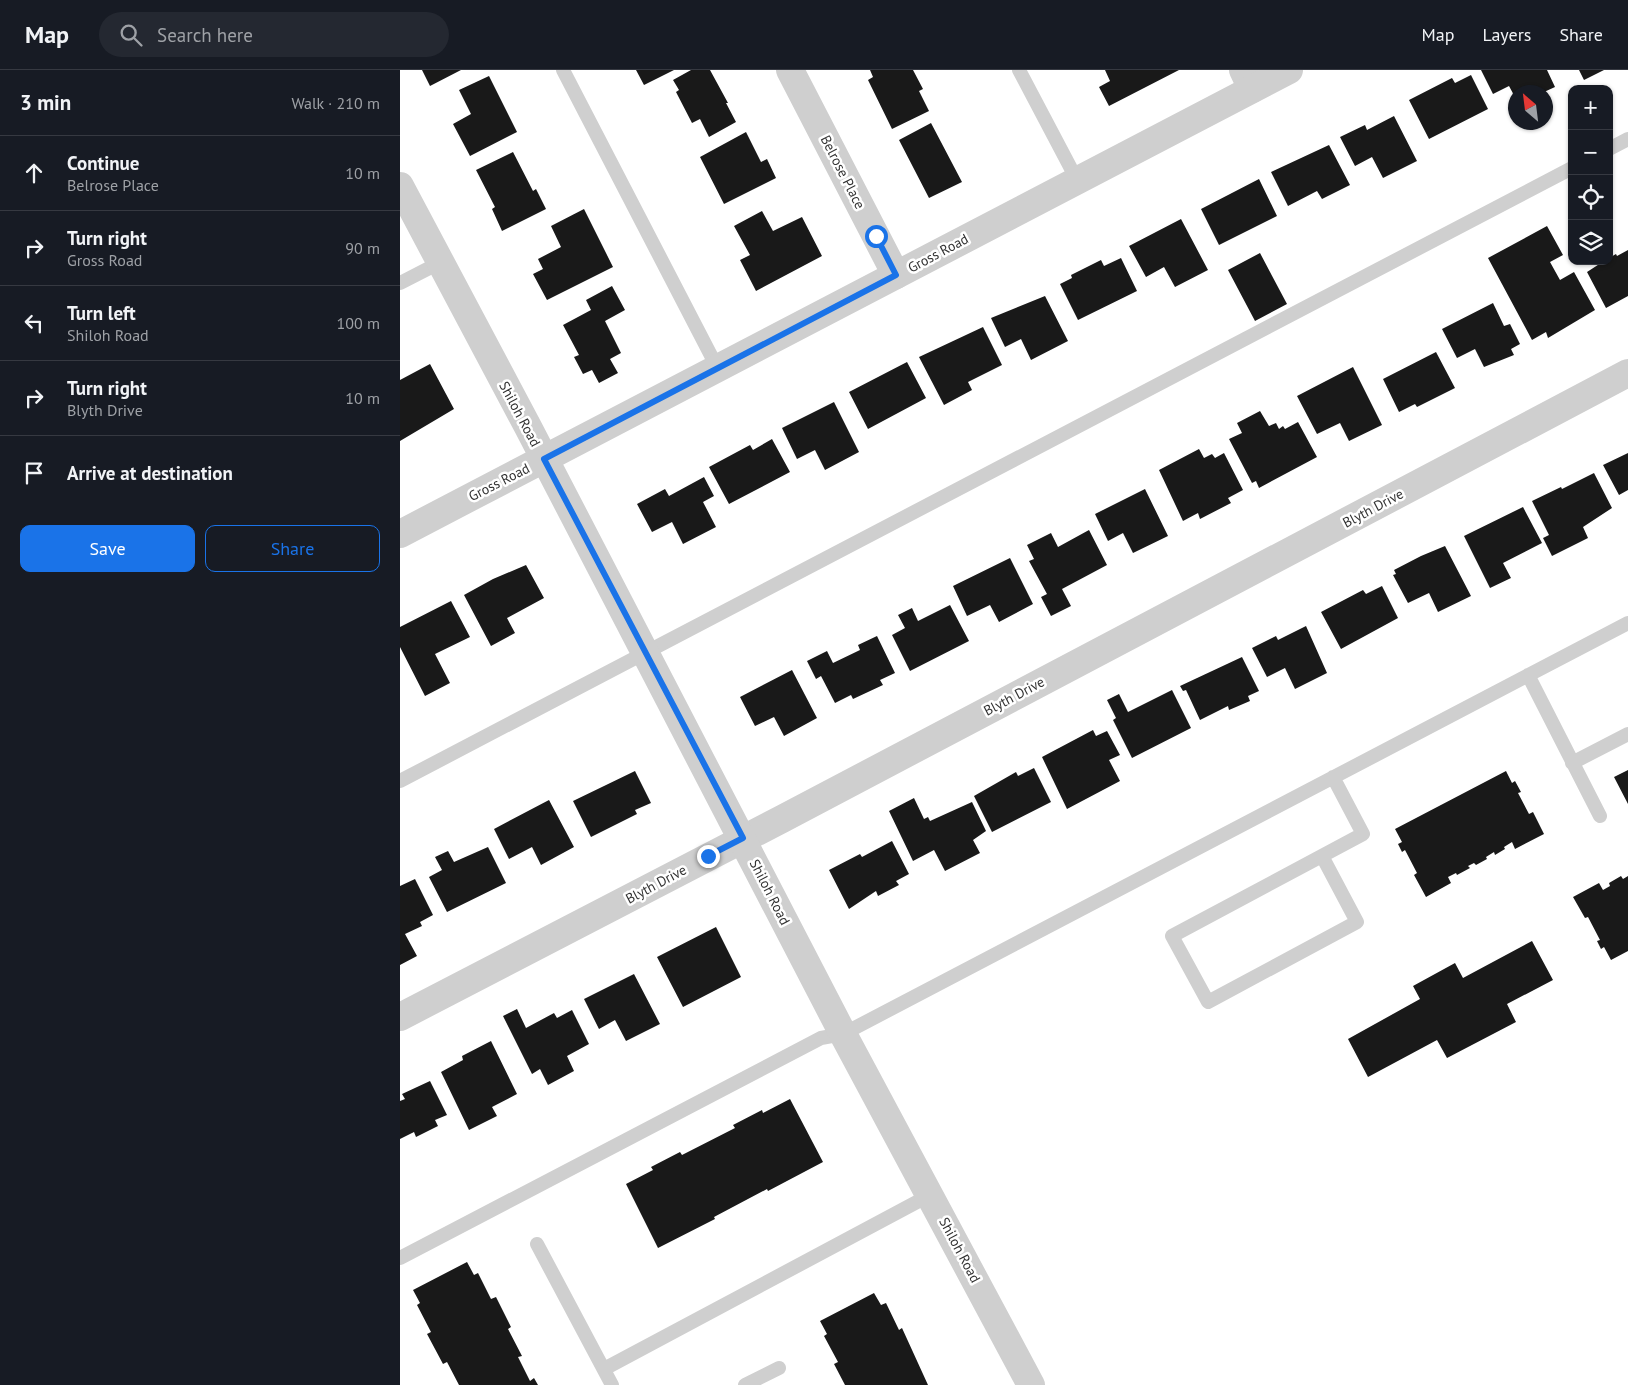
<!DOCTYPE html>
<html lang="en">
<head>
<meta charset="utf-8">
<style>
  :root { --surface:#171b24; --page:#242831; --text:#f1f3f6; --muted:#9ea1a6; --line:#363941; --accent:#1a73e8 }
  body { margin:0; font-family:"PT Sans",sans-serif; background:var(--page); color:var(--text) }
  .controls { position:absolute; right:15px; top:15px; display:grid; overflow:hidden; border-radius:10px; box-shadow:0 1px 4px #0004 }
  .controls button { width:45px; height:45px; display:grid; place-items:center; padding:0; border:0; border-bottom:1px solid var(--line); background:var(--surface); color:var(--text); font:25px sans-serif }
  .compass { position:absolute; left:1108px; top:15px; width:45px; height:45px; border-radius:50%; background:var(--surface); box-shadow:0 1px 4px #0004; rotate:332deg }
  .stop { position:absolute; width:15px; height:15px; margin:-11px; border:4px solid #1a73e8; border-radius:50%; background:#fff }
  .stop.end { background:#1a73e8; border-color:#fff; box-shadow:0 1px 5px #0008 }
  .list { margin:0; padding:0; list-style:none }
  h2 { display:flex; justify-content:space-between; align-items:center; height:65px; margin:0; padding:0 20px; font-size:21px }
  h2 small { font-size:16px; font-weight:400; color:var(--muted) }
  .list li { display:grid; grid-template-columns:32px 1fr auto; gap:15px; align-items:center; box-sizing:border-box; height:75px; padding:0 20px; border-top:1px solid var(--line) }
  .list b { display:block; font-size:19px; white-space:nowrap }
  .list p { margin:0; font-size:16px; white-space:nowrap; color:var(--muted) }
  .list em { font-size:16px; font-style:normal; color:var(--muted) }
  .actions { display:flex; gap:10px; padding:15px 20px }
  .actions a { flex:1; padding:11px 0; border:1px solid var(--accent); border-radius:10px; text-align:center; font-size:18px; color:var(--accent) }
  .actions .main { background:var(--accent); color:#fff }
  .icon { flex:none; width:28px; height:28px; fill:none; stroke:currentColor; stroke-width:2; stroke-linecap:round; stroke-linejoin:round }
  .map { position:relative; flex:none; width:1228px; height:1315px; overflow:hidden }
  header { display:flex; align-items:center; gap:30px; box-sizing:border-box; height:70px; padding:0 25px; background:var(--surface); border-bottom:1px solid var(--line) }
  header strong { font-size:24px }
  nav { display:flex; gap:28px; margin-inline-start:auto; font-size:18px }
  .search { width:350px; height:45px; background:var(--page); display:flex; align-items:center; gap:12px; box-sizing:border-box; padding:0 18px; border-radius:28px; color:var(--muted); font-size:19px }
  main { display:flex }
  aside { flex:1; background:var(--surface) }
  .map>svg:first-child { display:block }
  .building { fill:#191919 }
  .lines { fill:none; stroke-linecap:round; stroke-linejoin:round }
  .service { stroke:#cfcfcf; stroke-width:14 }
  .minor { stroke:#cfcfcf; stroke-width:28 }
  .tertiary { stroke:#cfcfcf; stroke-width:28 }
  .route { stroke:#1a73e8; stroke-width:6 }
  .labels { text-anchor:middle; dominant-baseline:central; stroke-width:5; stroke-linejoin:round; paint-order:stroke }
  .street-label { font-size:14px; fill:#323232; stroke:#fff }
</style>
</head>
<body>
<header>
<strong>Map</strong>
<div class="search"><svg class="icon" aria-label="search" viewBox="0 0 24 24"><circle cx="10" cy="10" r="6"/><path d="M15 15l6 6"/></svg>Search here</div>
<nav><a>Map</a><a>Layers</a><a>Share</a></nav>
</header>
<main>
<aside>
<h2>3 min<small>Walk · 210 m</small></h2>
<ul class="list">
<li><svg class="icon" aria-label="ahead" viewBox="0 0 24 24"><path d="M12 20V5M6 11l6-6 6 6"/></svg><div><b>Continue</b><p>Belrose Place</p></div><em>10 m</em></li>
<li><svg class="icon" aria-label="right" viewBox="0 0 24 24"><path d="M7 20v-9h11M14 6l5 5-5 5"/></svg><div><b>Turn right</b><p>Gross Road</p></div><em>90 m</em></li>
<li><svg class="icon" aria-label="left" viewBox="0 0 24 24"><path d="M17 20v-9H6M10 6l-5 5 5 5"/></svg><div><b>Turn left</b><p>Shiloh Road</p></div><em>100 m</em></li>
<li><svg class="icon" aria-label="right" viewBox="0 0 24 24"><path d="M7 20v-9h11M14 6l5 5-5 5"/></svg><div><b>Turn right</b><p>Blyth Drive</p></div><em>10 m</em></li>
<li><svg class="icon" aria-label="arrive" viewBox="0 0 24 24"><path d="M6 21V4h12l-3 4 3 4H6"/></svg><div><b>Arrive at destination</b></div></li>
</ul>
<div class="actions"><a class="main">Save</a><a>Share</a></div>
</aside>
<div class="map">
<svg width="1228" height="1315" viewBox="0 0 1228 1315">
  <rect width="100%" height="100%" fill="#fff"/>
  <path class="building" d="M22,0h39l-31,16z
    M236,0h38l-30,15z
    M291,0h19l18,33h-2l10,19 -27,15 -9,-18 -8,4 -16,-31 3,-2 -6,-10z
    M470,0h43l10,19 -4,2 10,20 -37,18 -24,-49 5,-3z
    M705,0h74l-70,36 -10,-19 11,-6z
    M1081,0h66l8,17 -11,5h-28v7l-7,-13 -16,8z
    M1179,0h25l-20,10z
    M1071,5l17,34 -59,30 -20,-39 43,-22 3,5z
    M89,6l28,56 -47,24 -17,-32 18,-10 -12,-24z
    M994,46l23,45 -34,17 -11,-21 -17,9 -15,-29 25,-12 2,5z
    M531,53l31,59 -33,16 -30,-58z
    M346,62l15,30 6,-3 9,19 -52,26 -24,-47z
    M929,75l21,40 -28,14 -5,-8 -29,15 -17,-34z
    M113,82l20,39 3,-2 10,20 -44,22 -10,-22 3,-2 -19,-37z
    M859,109l18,37 -58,29 -18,-36z
    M184,139l29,58 -66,33 -14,-26 10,-5 -5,-10 23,-12 -10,-21z
    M362,141l11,20 29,-14 20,39 -66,35 -16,-31 10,-5 -16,-29z
    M781,149l27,51 -33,17 -11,-20 -18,10 -17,-31z
    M1147,156l16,29 -13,7 10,18 14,-8 21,38 -47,28 -2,-6 -14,8 -44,-82z
    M1228,180v46l-22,12 -19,-36 17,-11h5v-3l7,-4 1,2z
    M860,183l27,51 -32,17 -27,-51z
    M721,188l16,33 -59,29 -18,-36 12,-6 -1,-3 30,-15 3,6z
    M212,216l13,24 -20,11 16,32 -11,6 8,14 -19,10 -7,-13 -9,4 -9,-17 5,-2 -16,-30 28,-15 -5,-10z
    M645,226l23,45 -37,19 -10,-21 -16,8 -14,-29z
    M1093,233l11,23 6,-2 10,20 -9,5 3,6 -30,12 -9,-18 -18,9 -15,-29z
    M583,257l19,38 -34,17 4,8 -28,15 -25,-48z
    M1036,282l19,36 -38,19 -2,-3 -16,8 -16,-33z
    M507,292l19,36 -58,31 -19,-37z
    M30,294l24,45 -54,32v-61z
    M953,297l29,58 -33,16 -9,-18 -23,11 -20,-38z
    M434,332l25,50 -34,18 -10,-20 -18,9 -15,-31z
    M860,341l9,15 7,-3 3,6 4,-3 2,3 13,-7 19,35 -58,31 -3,-7 -4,2 -23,-44 13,-6 -5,-10z
    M372,369l18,33 -61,32 -20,-37 41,-22 3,5z
    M799,379l5,9 8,-4 3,4 9,-5 19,37 -15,8 3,5 -31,16 -2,-6 -15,8 -24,-51z
    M1228,383v37l-9,5 -16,-30z
    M1194,403l18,35 -29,19 5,11 -36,18 -9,-18 6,-3 -17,-34 29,-14 1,2z
    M304,407l10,19 -11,6 13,25 -33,17 -11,-22 -20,10 -15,-28 28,-15 4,7z
    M745,419l23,47 -35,17 -10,-20 -15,8 -13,-27z
    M1123,437l19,36 -39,20 8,15 -21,10 -26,-52z
    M689,460l18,35 -45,24 9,17 -20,10 -10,-19 6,-3 -18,-33 5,-2 -7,-14 24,-12 7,14z
    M1045,476l26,50 -33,16 -9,-19 -21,10 -15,-28 3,-1 -2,-4 27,-14z
    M610,488l23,46 -34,18 -9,-17 -23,11 -14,-30z
    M126,495l18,33 -37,20 8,15 -24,13 -27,-51 29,-16z
    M982,516l16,32 -57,31 -20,-37 42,-22 3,4z
    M51,531l19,36 -35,17 15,29 -25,13 -25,-49v-20z
    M550,535l19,36 -59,30 -18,-36 13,-7 -7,-13 14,-7 6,13z
    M906,556l21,47 -32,16 -10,-21 -18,9 -15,-29 24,-12 2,4z
    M477,566l18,37 -15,7 3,5 -30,14 -2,-4 -16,8 -14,-27 -5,3 -9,-18 20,-10 6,12 27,-13 -2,-5z
    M842,587l17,34 -11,5 2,5 -21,9 -1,-4 -28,14 -14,-30 -3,1 -3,-5z
    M392,600l25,48 -33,18 -10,-19 -19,9 -15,-29z
    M772,620l19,38 -59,30 -19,-38 3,-2 -9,-18 12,-6 9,18z
    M693,660l3,6 11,-5 13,24 -11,5 11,21 -53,28 -25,-52z
    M634,698l17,34 -59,30 -18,-36 42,-24 2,4z
    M1228,700v34l-14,-27z
    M235,701l16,32 -16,7 2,4 -46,23 -18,-36z
    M1106,701l6,12 3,-2 6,11 -3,1 11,21 4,-2 11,22 -29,15 -3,-7 -8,5 1,2 -10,6 -1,-3 -8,5 1,2 -11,6 -2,-2 -6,3 2,2 -13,7 -1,-2 -8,4 3,6 -25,14 -12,-22 3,-2 -12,-23 -3,2 -4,-8 4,-2 -7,-13z
    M514,728l10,21 4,-2 2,4 42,-19 14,29 -13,9 7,13 -35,18 -11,-21 -21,11 -24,-50z
    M149,730l25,47 -33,18 -9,-18 -23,12 -15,-30z
    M492,771l17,33 -13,7 3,4 -21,11 -2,-5 -27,18 -20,-39 31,-16 2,3z
    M88,777l18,36 -59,29 -18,-35 13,-7 -7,-13 13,-6 6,11z
    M1221,806l2,3 5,-3v75l-17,9 -7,-13 -3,2 -4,-8 3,-1 -12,-23 -3,1 -12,-21 26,-14 4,7 7,-4 -1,-3z
    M15,809l18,36 -13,7 2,4 -17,8 12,22 -17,9v-79z
    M316,857l25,50 -58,30 -26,-50z
    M1132,871l21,39 -46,24 9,18 -69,36 -10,-18 -69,37 -20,-38 72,-40 -7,-13 42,-23 8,15z
    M234,904l26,50 -34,17 -11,-21 -16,9 -15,-30z
    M117,939l9,19 28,-15 3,5 15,-8 17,34 -22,12 7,15 -26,14 -8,-16 -8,5 -29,-58z
    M91,971l26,53 -25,13 5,9 -28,14 -28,-58 22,-12 -1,-4z
    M30,1011l17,34 -12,5 3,6 -22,11 -2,-5 -14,7v-38l5,-2 -3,-5z
    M390,1029l33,63 -55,29 -1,-2 -53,28 1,2 -57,29 -32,-64 27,-14 -2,-3 29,-15 2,3 53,-27 -2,-3 29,-15 1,3z
    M67,1192l7,13 4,-2 13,26 5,-2 15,30 -3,2 14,27 -4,1 12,24 4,-3 4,7h-79l-12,-23 -4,2 -16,-30 4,-2 -14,-27 3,-2 -7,-13z
    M474,1223l7,12 5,-2 13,27 3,-2 26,57h-83l-11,-21 4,-2 -14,-26 3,-2 -7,-13z"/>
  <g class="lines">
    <path class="service" d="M163,0l155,299
      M619,0l58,110
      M1209,79l19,-10
      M0,213l41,-21
      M1128,605l72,141
      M1172,693l56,-29
      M0,711l1172,-613
      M922,786l35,66 -149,80 -36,-66 191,-102 -30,-57
      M137,1174l75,141
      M0,1188l421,-220 22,-4 785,-411
      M204,1299l326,-174
      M345,1315l34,-17"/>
    <path class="minor" d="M390,0l106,205
      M843,0l9,19
      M0,947l382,-198 846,-446"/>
    <path class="tertiary" d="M0,116l128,241 315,607 188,351
      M0,464l889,-464"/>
  </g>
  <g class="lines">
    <path class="route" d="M308,786l35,-18 -199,-379 352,-184 -20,-39"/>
  </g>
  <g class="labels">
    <g class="street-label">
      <text transform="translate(443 102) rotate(63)">Belrose Place</text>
      <text transform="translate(538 183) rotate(-28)">Gross Road</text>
      <text transform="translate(120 344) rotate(62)">Shiloh Road</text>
      <text transform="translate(99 412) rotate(-27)">Gross Road</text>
      <text transform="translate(973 438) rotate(-28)">Blyth Drive</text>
      <text transform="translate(614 626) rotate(-28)">Blyth Drive</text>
      <text transform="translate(256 814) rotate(-28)">Blyth Drive</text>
      <text transform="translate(370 822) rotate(63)">Shiloh Road</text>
      <text transform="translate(560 1180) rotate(62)">Shiloh Road</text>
    </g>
  </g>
</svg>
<div class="controls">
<button>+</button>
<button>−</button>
<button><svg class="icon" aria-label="locate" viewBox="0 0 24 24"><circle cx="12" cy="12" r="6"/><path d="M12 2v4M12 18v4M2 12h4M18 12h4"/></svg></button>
<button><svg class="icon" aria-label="layers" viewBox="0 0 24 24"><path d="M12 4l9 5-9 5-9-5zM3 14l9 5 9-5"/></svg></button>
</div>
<svg class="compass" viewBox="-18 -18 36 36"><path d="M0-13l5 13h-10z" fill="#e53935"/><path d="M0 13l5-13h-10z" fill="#9ea1a6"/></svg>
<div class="stop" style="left:476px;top:166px"></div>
<div class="stop end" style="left:308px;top:786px"></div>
</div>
</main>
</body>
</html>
